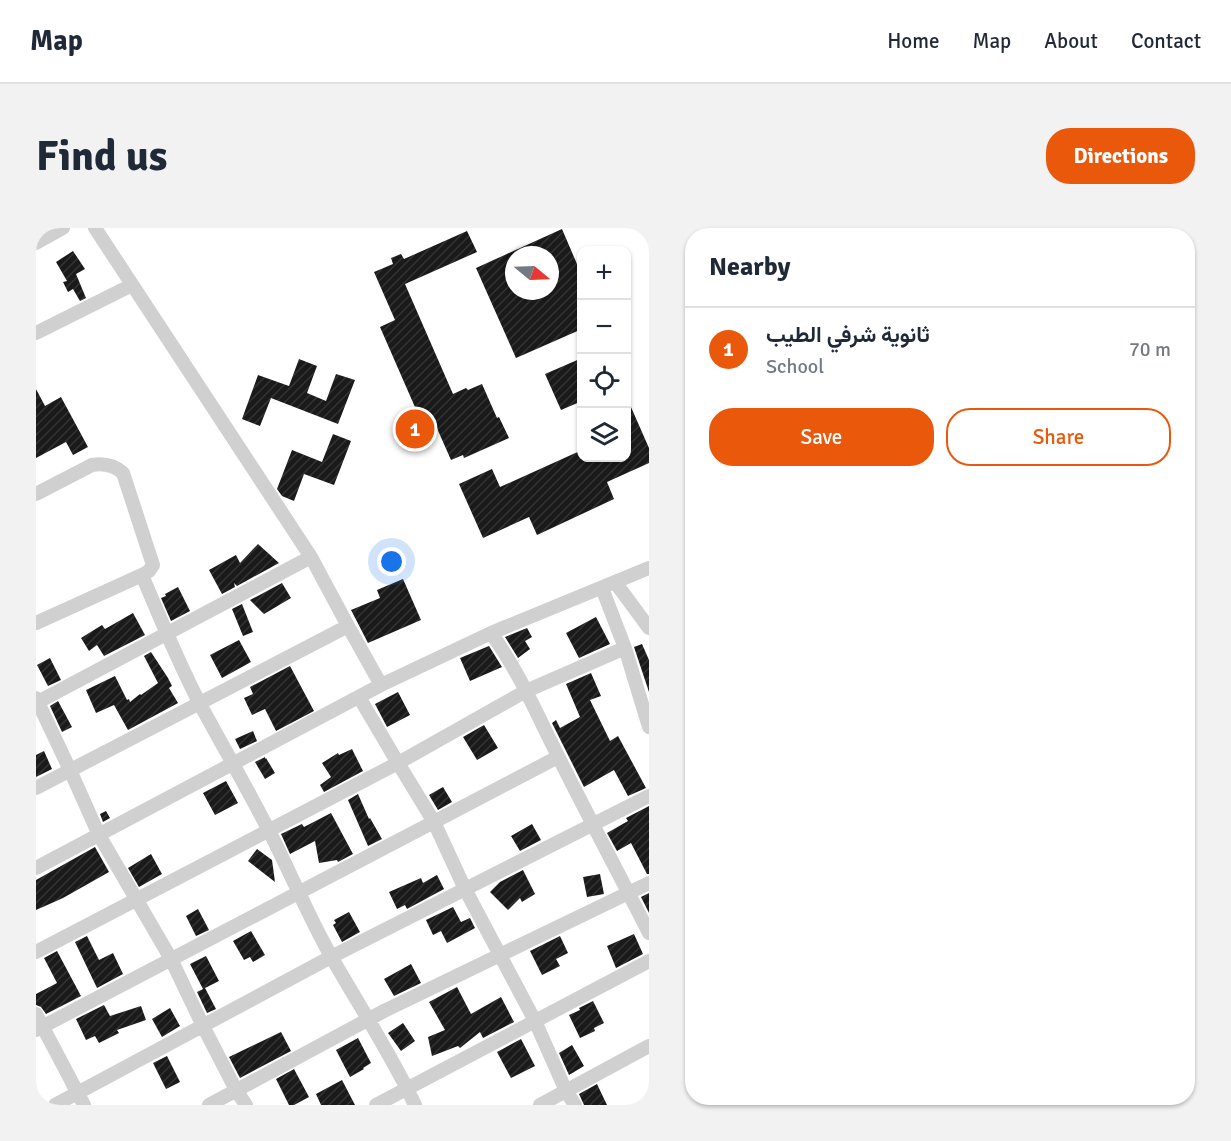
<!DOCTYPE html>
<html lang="en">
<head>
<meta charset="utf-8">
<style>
  :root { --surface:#fff; --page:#f2f2f3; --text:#1f2937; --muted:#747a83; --line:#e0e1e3; --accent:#ea580c }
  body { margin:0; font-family:Signika,Vazirmatn,sans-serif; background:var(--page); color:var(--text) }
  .controls { position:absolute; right:18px; top:18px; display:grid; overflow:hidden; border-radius:12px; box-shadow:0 2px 4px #0004 }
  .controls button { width:54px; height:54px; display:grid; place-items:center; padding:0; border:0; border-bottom:2px solid var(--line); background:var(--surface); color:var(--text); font:30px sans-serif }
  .compass { position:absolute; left:469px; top:18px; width:54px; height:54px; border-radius:50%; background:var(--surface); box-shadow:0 2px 4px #0004; rotate:109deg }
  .you { position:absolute; left:356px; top:334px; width:21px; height:21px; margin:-15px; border:4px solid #fff; border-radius:50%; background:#1a73e8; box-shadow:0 0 0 9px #1a73e833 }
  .badge { display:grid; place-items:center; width:39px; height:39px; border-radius:50%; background:var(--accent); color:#fff; font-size:20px; font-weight:700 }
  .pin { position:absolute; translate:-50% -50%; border:3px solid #fff; box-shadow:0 2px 6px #0006 }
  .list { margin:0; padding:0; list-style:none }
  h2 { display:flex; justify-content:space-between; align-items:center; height:78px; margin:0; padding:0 24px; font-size:26px }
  h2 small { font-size:20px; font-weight:400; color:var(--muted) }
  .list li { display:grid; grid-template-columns:39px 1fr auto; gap:18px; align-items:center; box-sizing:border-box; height:84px; padding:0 24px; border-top:2px solid var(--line) }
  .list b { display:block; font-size:22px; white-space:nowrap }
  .list p { margin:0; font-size:20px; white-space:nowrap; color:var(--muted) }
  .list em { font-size:20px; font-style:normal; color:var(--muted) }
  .actions { display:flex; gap:12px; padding:18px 24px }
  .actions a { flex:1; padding:14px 0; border:2px solid var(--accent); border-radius:24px; text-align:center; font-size:21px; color:var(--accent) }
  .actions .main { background:var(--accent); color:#fff }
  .icon { flex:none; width:33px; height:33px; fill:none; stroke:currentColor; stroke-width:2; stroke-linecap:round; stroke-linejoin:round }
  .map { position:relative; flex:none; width:613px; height:877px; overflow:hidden; border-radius:24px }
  header { display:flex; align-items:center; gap:36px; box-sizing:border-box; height:84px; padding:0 30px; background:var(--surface); border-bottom:2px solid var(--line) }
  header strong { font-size:28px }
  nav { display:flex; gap:33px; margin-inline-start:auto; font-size:21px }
  .intro { display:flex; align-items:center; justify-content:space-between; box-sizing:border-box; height:144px; padding:0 36px }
  h1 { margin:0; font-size:42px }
  .button { padding:15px 27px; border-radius:24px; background:var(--accent); color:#fff; font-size:21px; font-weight:700 }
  main { display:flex; gap:36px; padding:0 36px }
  aside { flex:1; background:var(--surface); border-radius:24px; box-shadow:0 2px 4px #0004 }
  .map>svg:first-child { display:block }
  .building { fill:url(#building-hatch); fill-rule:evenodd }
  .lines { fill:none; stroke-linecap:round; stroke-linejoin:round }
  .street { stroke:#d0d0d0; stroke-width:14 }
</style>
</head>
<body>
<header>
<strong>Map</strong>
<nav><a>Home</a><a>Map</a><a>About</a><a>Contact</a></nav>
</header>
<div class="intro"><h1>Find us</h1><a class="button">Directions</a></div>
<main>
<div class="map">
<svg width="613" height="877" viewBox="0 0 613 877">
  <defs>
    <pattern id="building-hatch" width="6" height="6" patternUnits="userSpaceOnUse" patternTransform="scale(1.5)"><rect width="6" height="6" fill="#1a1a1a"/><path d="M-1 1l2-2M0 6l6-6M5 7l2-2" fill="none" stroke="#333"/></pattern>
  </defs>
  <rect width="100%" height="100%" fill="#fff"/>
  <path class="building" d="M526,1l15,35 5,-2v67l-66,29 -40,-90zM478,27h36v36h-36z
    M431,3l10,21 -72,32 48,110 13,-6 2,2 14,-6 15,34 2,-1 10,21 -45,20 -1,-3 -12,5 -15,-34 -27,12 -7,-17 16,-7 -38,-87 15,-7 -21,-48 19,-8 -2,-6 10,-4 3,5z
    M37,23l12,18 -9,5 10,24 -6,3 -7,-12 -5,3 -5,-10 4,-1 -11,-19z
    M546,130v43l-21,9 -16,-36z
    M263,131l18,7 -10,27 19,8 10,-27 19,6 -17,44 -67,-26 -11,28 -18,-7 16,-44 31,11z
    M0,161l9,17 16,-9 27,50 -15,8 -7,-13 -30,16z
    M591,170l22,50v15l-42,19 7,17 -77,36 -8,-18 -46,21 -24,-54 33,-15 8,18 82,-37v8h45z
    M297,206l18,7 -17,44 -30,-11 -10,27 -12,-5 -5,-7 15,-39 30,12z
    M222,316l21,19 -42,23 -3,-3 1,4 -13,7 -13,-24 27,-15 4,8z
    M367,351l18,41 -53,23 -17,-33 29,-12 -3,-8z
    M246,355l9,15 -27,16 -14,-14z
    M142,359l12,24 -19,10 -10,-23 5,-2 -1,-2z
    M206,376l11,28 -10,4 -11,-27z
    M97,385l12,22 -41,21 -7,-11 -8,6 -8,-13 21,-13 3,4z
    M560,389l14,27 -31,14 -13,-25z
    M491,400l5,9 -7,4 5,8 -12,9 -13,-21z
    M203,412l12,22 -29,16 -12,-23z
    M606,416l7,16v32l-15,-45z
    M453,418l13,21 -32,14 -10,-23z
    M115,424l17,26 4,8 -3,2 9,15 -50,27 -14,-25 -18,8 -10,-23 29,-14 12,24 2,-1 1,3 10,-8 1,1 17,-12 -14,-27z
    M14,430l11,22 -13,6 -11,-21z
    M254,438l24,45 -38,20 -11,-22 -13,6 -8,-17 9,-4 -3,-7z
    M555,445l10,23 -11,4 20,41 8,-5 28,52 -18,8 -14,-26 -30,17 -32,-64 4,-3 4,8 20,-11 -14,-33z
    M362,464l12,23 -23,12 -12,-23z
    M22,473l14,26 -10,5 -12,-26z
    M448,497l14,23 -21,12 -14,-23z
    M217,503l4,10 -17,8 -5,-10z
    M316,521l11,22 -39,21 -4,-7 11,-8 -9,-14 16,-10 1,2z
    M8,523l8,18 -16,8v-22z
    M229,529v2l1,-1 9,15 -10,6 -10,-17z
    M190,553l12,22 -23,12 -12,-22z
    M407,559l9,15 -14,8 -9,-15z
    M322,566l11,25 1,-1 12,21 -14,7 -20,-46z
    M613,578v68h-2l-16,-31 -14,8 -10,-18 21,-12 -2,-3z
    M70,583l4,7 -7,4 -3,-8z
    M295,585l22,41 -15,8 -1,-2 -18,3 -4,-22 -25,13 -9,-20 21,-10 2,3z
    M496,596l9,16 -21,11 -9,-15z
    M59,619l14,25 -46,26 -27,12v-30z
    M221,621l15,11 3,22 -27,-21z
    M115,626l11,20 -23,13 -11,-19z
    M487,642l12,24 -13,8 -2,-4 -12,12 -18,-18 10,-10z
    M564,646l4,20 -17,3 -4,-20z
    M401,647l7,14 -37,20 -2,-4 -8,4 -8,-17 32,-14 2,5z
    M613,665v20l-8,-16z
    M417,679l8,15 9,-4 5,10 -28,15 -6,-12 -8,4 -7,-15z
    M162,681l11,21 -13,6 -10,-20z
    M313,684l11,20 -18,10 -9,-17 3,-2 -2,-3z
    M215,703l14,24 -12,7 -3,-5 -6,3 -11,-19z
    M598,706l9,20 -27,14 -9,-22z
    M51,708l12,24 14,-7 10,21 -26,14 -22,-46z
    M524,708l8,17 -12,6 4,7 -18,9 -12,-24z
    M21,723l24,45 -35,18 -5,-7 -5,-2v-11l21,-11 -13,-25z
    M170,728l13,25 -14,7 11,21 -9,4 -10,-21 6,-3 -13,-25z
    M375,736l10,19 -27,13 -10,-17z
    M421,759l14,27 30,-17 13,25 -31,16 -3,-6 -20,16 -2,-2 -26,10 -4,-19 17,-7 -16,-28z
    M557,773l11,22 -10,5 1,3 -15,7 -11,-23 11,-5 -1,-2z
    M68,777l6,11 31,-10 5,14 -29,10 2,3 -20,10 -4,-7 -9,4 -10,-21z
    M134,780l10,18 -18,11 -10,-18z
    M367,795l12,18 -14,10 -13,-18z
    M245,804l10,19 -51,27 -11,-21z
    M322,810l13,25 -8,5 1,1 -14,8 -14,-27z
    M485,811l14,27 -24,12 -14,-26z
    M536,817l12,21 -15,9 -10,-22z
    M131,828l13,26 -14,7 -13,-26z
    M258,841l15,28 -15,8h-5l-13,-26z
    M306,852l13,25h-34l-5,-11z
    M561,856l10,21h-23l-5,-11z"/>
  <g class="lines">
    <path class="street" d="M59,0l216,329 37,69 33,59
      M0,15l27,-15
      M0,105l96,-48
      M0,266l56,-29c12,-2 22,0 31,8l30,92 -4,6 -7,4 -106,48
      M106,347c18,43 36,87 58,129 22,41 46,82 67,123 23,44 41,89 65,131 28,49 59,96 83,147
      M579,354l34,46
      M566,360l23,60 24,79
      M455,405c28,38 46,82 68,125 29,58 60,116 90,175
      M323,469l39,66 36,59 31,67 70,132 31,70 9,14
      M0,470l34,72 29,65 72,124 32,67 33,64 10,15
      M0,475l275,-146
      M0,560l312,-162
      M0,640l345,-183 110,-52 158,-65
      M0,724l362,-189 128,-72 99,-43
      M0,786l48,91
      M0,802l522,-273
      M19,877l276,-148 318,-161
      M173,877l175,-94 265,-128
      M340,877l273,-144
      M504,877l109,-59"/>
  </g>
</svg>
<div class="controls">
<button>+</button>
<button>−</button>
<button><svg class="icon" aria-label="locate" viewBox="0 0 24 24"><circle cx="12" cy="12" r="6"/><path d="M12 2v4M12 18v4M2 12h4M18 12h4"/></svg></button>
<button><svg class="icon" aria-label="layers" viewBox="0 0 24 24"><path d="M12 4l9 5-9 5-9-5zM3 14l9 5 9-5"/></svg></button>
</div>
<svg class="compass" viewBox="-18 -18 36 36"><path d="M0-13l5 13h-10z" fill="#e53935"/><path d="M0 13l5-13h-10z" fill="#747a83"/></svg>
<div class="you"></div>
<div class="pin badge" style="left:379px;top:201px">1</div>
</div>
<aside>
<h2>Nearby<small></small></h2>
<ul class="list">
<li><span class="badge">1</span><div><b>ثانوية شرفي الطيب</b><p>School</p></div><em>70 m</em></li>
</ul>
<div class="actions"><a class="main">Save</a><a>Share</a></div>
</aside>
</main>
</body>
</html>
